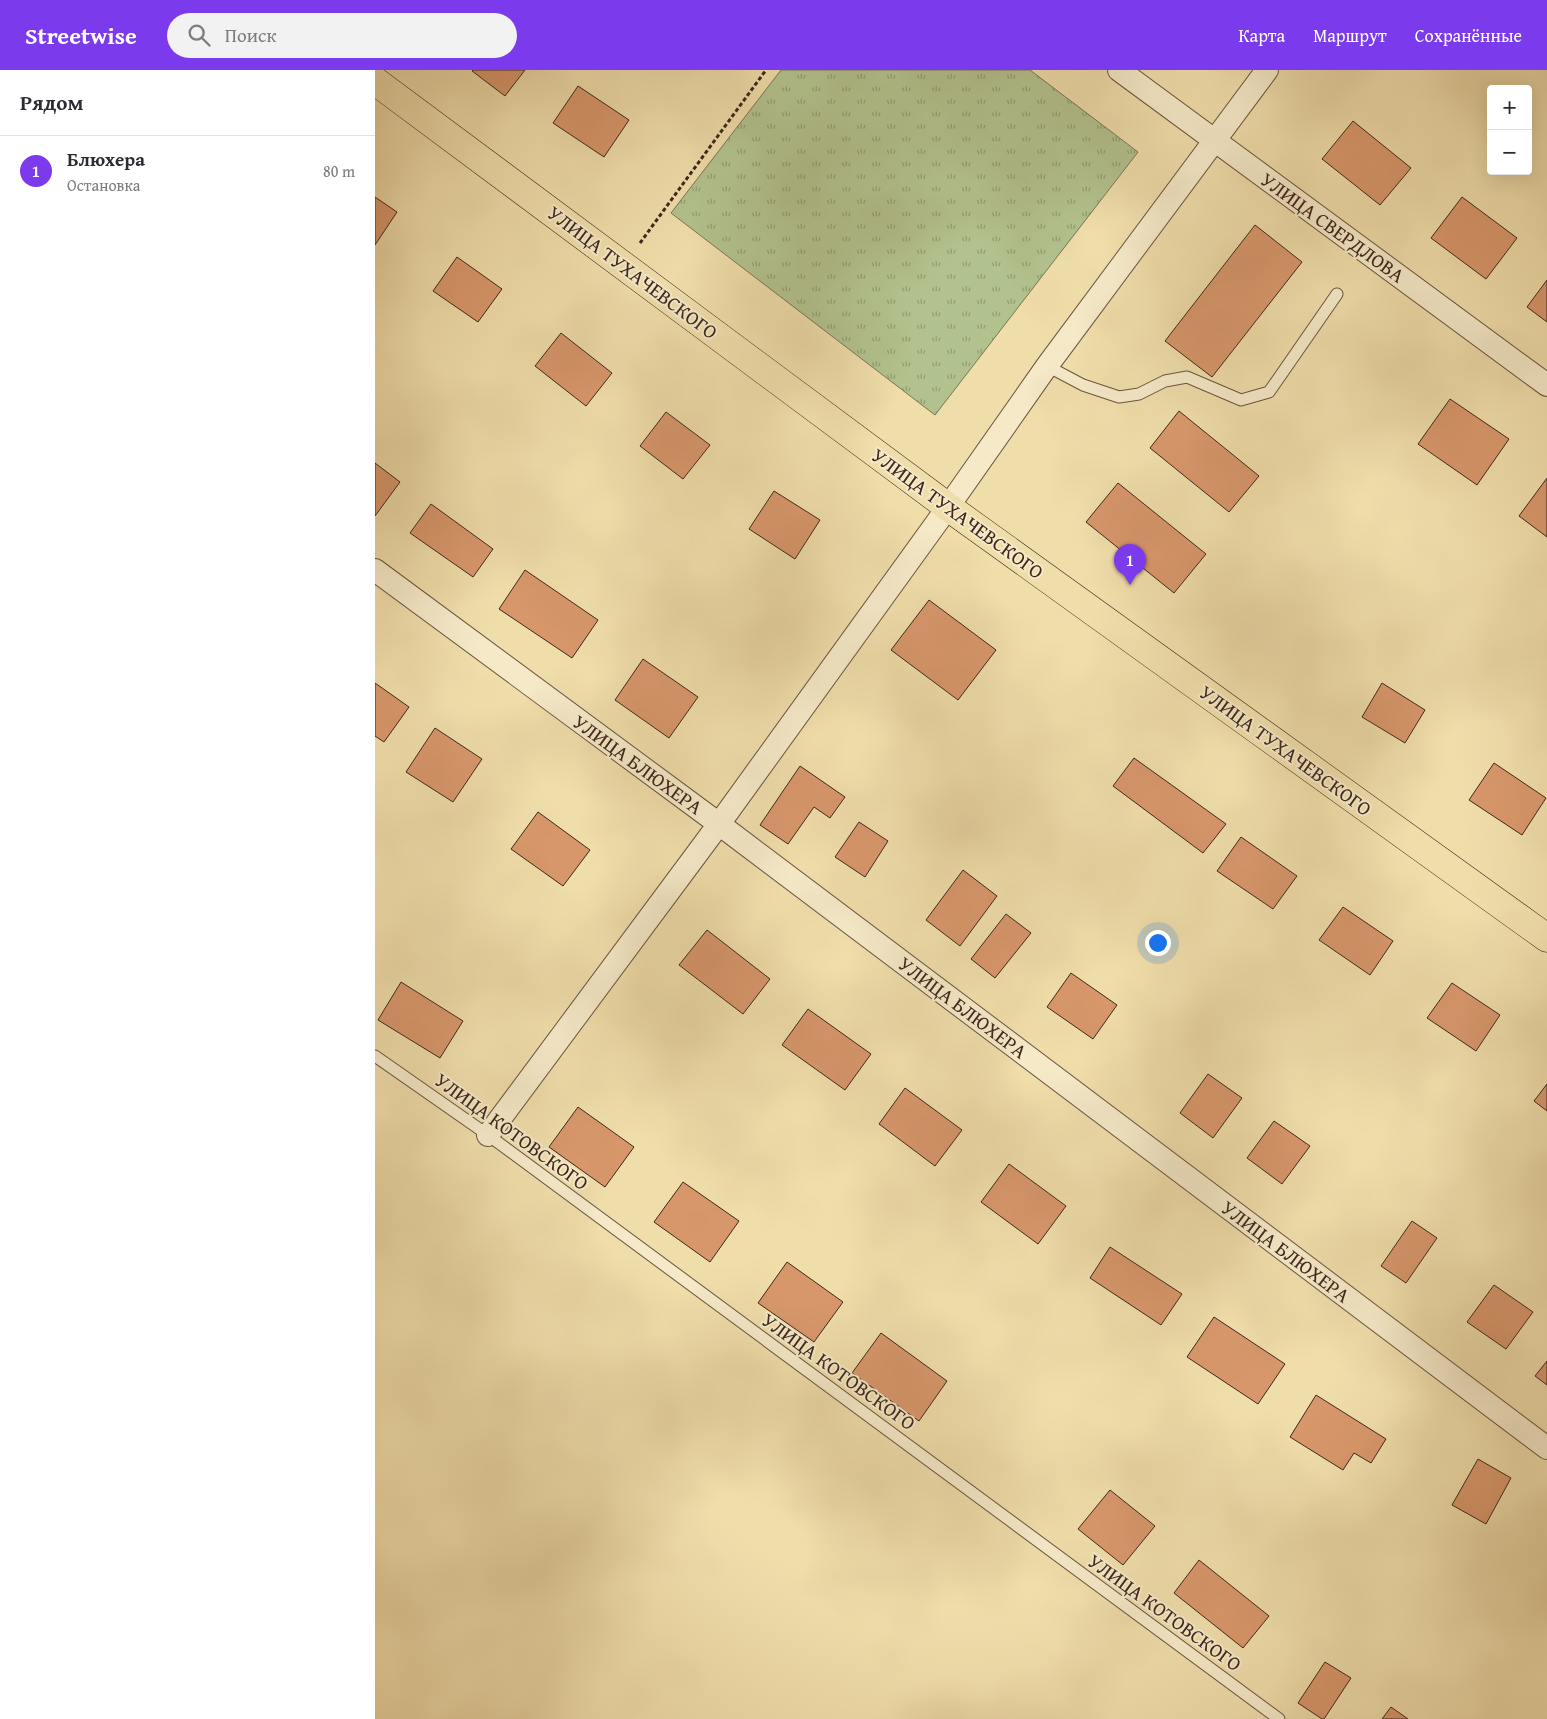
<!DOCTYPE html>
<html lang="ru">
<head>
<meta charset="utf-8">
<style>
  :root { --surface:#fff; --page:#f2f2f3; --text:#2b2b33; --muted:#7c7c81; --line:#e1e1e2; --accent:#7c3aed }
  body { margin:0; font-family:"Gentium Book Plus",serif; background:var(--page); color:var(--text) }
  .controls { position:absolute; right:15px; top:15px; display:grid; overflow:hidden; border-radius:5px; box-shadow:0 5px 20px #0002 }
  .controls button { width:45px; height:45px; display:grid; place-items:center; padding:0; border:0; border-bottom:1px solid var(--line); background:var(--surface); color:var(--text); font:25px sans-serif }
  .you { position:absolute; left:782px; top:872px; width:18px; height:18px; margin:-12px; border:4px solid #fff; border-radius:50%; background:#1a73e8; box-shadow:0 0 0 8px #1a73e833 }
  .badge { display:grid; place-items:center; width:32px; height:32px; border-radius:50%; background:var(--accent); color:#fff; font-size:16px; font-weight:700 }
  .pin { position:absolute; translate:-50% -41px; filter:drop-shadow(0 1px 2px #0008) }
  .pin::after { content:''; position:absolute; top:26px; width:18px; height:15px; background:inherit; clip-path:polygon(0 0,100% 0,50% 100%) }
  .list { margin:0; padding:0; list-style:none }
  h2 { display:flex; justify-content:space-between; align-items:center; height:65px; margin:0; padding:0 20px; font-size:21px }
  h2 small { font-size:16px; font-weight:400; color:var(--muted) }
  .list li { display:grid; grid-template-columns:32px 1fr auto; gap:15px; align-items:center; box-sizing:border-box; height:70px; padding:0 20px; border-top:1px solid var(--line) }
  .list b { display:block; font-size:19px; white-space:nowrap }
  .list p { margin:0; font-size:16px; white-space:nowrap; color:var(--muted) }
  .list em { font-size:16px; font-style:normal; color:var(--muted) }
  .icon { flex:none; width:28px; height:28px; fill:none; stroke:currentColor; stroke-width:2; stroke-linecap:round; stroke-linejoin:round }
  .map { position:relative; flex:none; width:1172px; height:1649px; overflow:hidden }
  header { display:flex; align-items:center; gap:30px; box-sizing:border-box; height:70px; padding:0 25px; background:var(--accent); color:#fff }
  header strong { font-size:24px }
  nav { display:flex; gap:28px; margin-inline-start:auto; font-size:18px }
  .search { width:350px; height:45px; background:var(--page); display:flex; align-items:center; gap:12px; box-sizing:border-box; padding:0 18px; border-radius:28px; color:var(--muted); font-size:19px }
  main { display:flex }
  aside { flex:1; background:var(--surface) }
  .map>svg:first-child { display:block }
  .park { fill:url(#park-tufts); stroke:#787456 }
  .building { fill:#d7976b; stroke:#3f271e }
  .lines { fill:none; stroke-linecap:round; stroke-linejoin:round }
  .service-casing { stroke:#6b5441; stroke-width:13 }
  .minor-casing { stroke:#6b5441; stroke-width:24 }
  .primary-casing { stroke:#3f271e; stroke-width:29 }
  .path { stroke:#3f271e; stroke-width:3; stroke-dasharray:4 2.5; stroke-linecap:butt }
  .service { stroke:#f5e9c8; stroke-width:11 }
  .minor { stroke:#f5e9c8; stroke-width:22 }
  .primary { stroke:#efddaa; stroke-width:28 }
  .labels { text-anchor:middle; dominant-baseline:central; stroke-width:4; stroke-linejoin:round; paint-order:stroke }
  .street-label { font-size:20px; fill:#3f271e; stroke:#f5e9c8 }
</style>
</head>
<body>
<header>
<strong>Streetwise</strong>
<div class="search"><svg class="icon" aria-label="search" viewBox="0 0 24 24"><circle cx="10" cy="10" r="6"/><path d="M15 15l6 6"/></svg>Поиск</div>
<nav><a>Карта</a><a>Маршрут</a><a>Сохранённые</a></nav>
</header>
<main>
<aside>
<h2>Рядом<small></small></h2>
<ul class="list">
<li><span class="badge">1</span><div><b>Блюхера</b><p>Остановка</p></div><em>80 m</em></li>
</ul>
</aside>
<div class="map">
<svg width="1172" height="1649" viewBox="0 0 1172 1649">
  <defs>
    <pattern id="park-tufts" width="24" height="20" patternUnits="userSpaceOnUse" patternTransform="scale(1.25)"><rect width="24" height="20" fill="#b2c28e"/><path d="M3 7l-1-3M5 7V3M7 7l1-3M15 17l-1-3M17 17v-4M19 17l1-3" fill="none" stroke="#929e73"/></pattern>
  </defs>
  <rect width="100%" height="100%" fill="#efddaa"/>
  <filter id="stains"><feTurbulence type="fractalNoise" baseFrequency=".004" numOctaves="4"/><feColorMatrix values="0 0 0 0 .2 0 0 0 0 .09 0 0 0 0 .02 0 0 0 .5 -.17"/></filter>
  <radialGradient id="worn" r=".72"><stop offset=".6" stop-color="#630" stop-opacity="0"/><stop offset="1" stop-color="#630" stop-opacity=".3"/></radialGradient>
  <path class="park" d="M406,0h249l108,82 -203,263 -264,-202z"/>
  <path class="building" d="M98,0h52l-20,26 -33,-25z
    M203,16l51,34 -25,37 -51,-34z
    M978,51l58,47 -31,37 -58,-46z
    M0,127l22,15 -22,33z
    M1087,127l55,41 -31,41 -55,-41z
    M880,155l47,37 -90,115 -47,-36z
    M82,187l45,32 -24,33 -45,-31z
    M1172,210v42l-20,-15z
    M186,263l51,40 -26,33 -51,-40z
    M1075,329l59,40 -32,46 -59,-41z
    M804,341l80,65 -30,36 -79,-64z
    M291,342l44,33 -27,34 -43,-33z
    M0,393l25,19 -25,34z
    M1172,408v59l-28,-21z
    M743,413l88,71 -32,39 -88,-71z
    M399,421l46,29 -25,39 -46,-30z
    M56,434l62,45 -20,28 -63,-44z
    M150,500l73,50 -26,38 -73,-49z
    M554,530l67,50 -38,50 -67,-50z
    M268,589l55,38 -29,41 -54,-38z
    M0,613l34,24 -25,35 -9,-6z
    M1007,613l43,27 -20,33 -43,-26z
    M60,658l47,31 -29,43 -47,-30z
    M759,688l92,66 -23,29 -90,-67z
    M1119,693l52,35 -24,37 -53,-35z
    M425,696l45,31 -15,21 -16,-11 -26,37 -28,-19z
    M163,742l52,38 -27,36 -52,-37z
    M484,752l29,19 -23,36 -30,-20z
    M866,767l56,39 -24,33 -56,-38z
    M588,800l34,26 -37,50 -34,-26z
    M968,837l50,34 -23,34 -51,-35z
    M631,844l25,19 -36,45 -24,-19z
    M332,860l63,49 -27,35 -64,-49z
    M696,903l46,32 -24,34 -46,-32z
    M26,912l62,39 -23,37 -62,-38z
    M1077,913l48,32 -24,36 -49,-33z
    M433,939l63,45 -26,36 -63,-45z
    M833,1004l34,24 -29,40 -33,-25z
    M1172,1014v27l-13,-10z
    M530,1018l57,42 -27,36 -56,-42z
    M203,1037l56,40 -29,40 -56,-40z
    M899,1051l36,25 -28,38 -35,-26z
    M634,1094l57,42 -28,38 -57,-42z
    M308,1112l56,39 -29,41 -56,-40z
    M1037,1151l25,17 -31,45 -25,-17z
    M735,1177l72,47 -21,31 -71,-47z
    M412,1192l56,40 -29,40 -56,-39z
    M1119,1215l39,27 -27,37 -39,-27z
    M839,1247l71,47 -27,40 -71,-47z
    M506,1263l66,48 -28,40 -67,-48z
    M1172,1291v24l-12,-9z
    M941,1325l70,44 -15,24 -17,-10 -11,17 -53,-33z
    M1103,1389l33,19 -25,46 -34,-19z
    M735,1420l45,36 -32,39 -45,-36z
    M824,1490l70,56 -26,32 -69,-55z
    M950,1592l26,16 -27,41h-2l-24,-16z
    M1016,1637l17,12h-26z"/>
  <g class="lines">
    <defs>
      <path id="service" d="M672,296l36,19 36,12 20,-3 26,-13 22,-4 54,23 28,-8 68,-98
        M0,986l113,79 791,584"/>
      <path id="minor" d="M744,0l428,315
        M0,500l344,254 828,624
        M113,1065l231,-311 229,-317 99,-141 220,-296"/>
      <path id="primary" d="M0,11l573,426 599,431"/>
    </defs>
    <use href="#service" class="service-casing"/>
    <use href="#minor" class="minor-casing"/>
    <use href="#primary" class="primary-casing"/>
    <path class="path" d="M265,173l126,-173"/>
    <use href="#service" class="service"/>
    <use href="#minor" class="minor"/>
    <use href="#primary" class="primary"/>
  </g>
  <g class="labels">
    <g class="street-label">
      <text transform="translate(958 157) rotate(36)">УЛИЦА СВЕРДЛОВА</text>
      <text transform="translate(258 202) rotate(37)">УЛИЦА ТУХАЧЕВСКОГО</text>
      <text transform="translate(583 443) rotate(36)">УЛИЦА ТУХАЧЕВСКОГО</text>
      <text transform="translate(911 680) rotate(36)">УЛИЦА ТУХАЧЕВСКОГО</text>
      <text transform="translate(263 694) rotate(36)">УЛИЦА БЛЮХЕРА</text>
      <text transform="translate(588 937) rotate(37)">УЛИЦА БЛЮХЕРА</text>
      <text transform="translate(137 1061) rotate(36)">УЛИЦА КОТОВСКОГО</text>
      <text transform="translate(911 1181) rotate(37)">УЛИЦА БЛЮХЕРА</text>
      <text transform="translate(464 1301) rotate(36)">УЛИЦА КОТОВСКОГО</text>
      <text transform="translate(790 1542) rotate(36)">УЛИЦА КОТОВСКОГО</text>
    </g>
  </g>
  <rect width="100%" height="100%" filter="url(#stains)"/>
  <rect width="100%" height="100%" fill="url(#worn)"/>
</svg>
<div class="controls">
<button>+</button>
<button>−</button>
</div>
<div class="you"></div>
<div class="pin badge" style="left:755px;top:515px">1</div>
</div>
</main>
</body>
</html>
